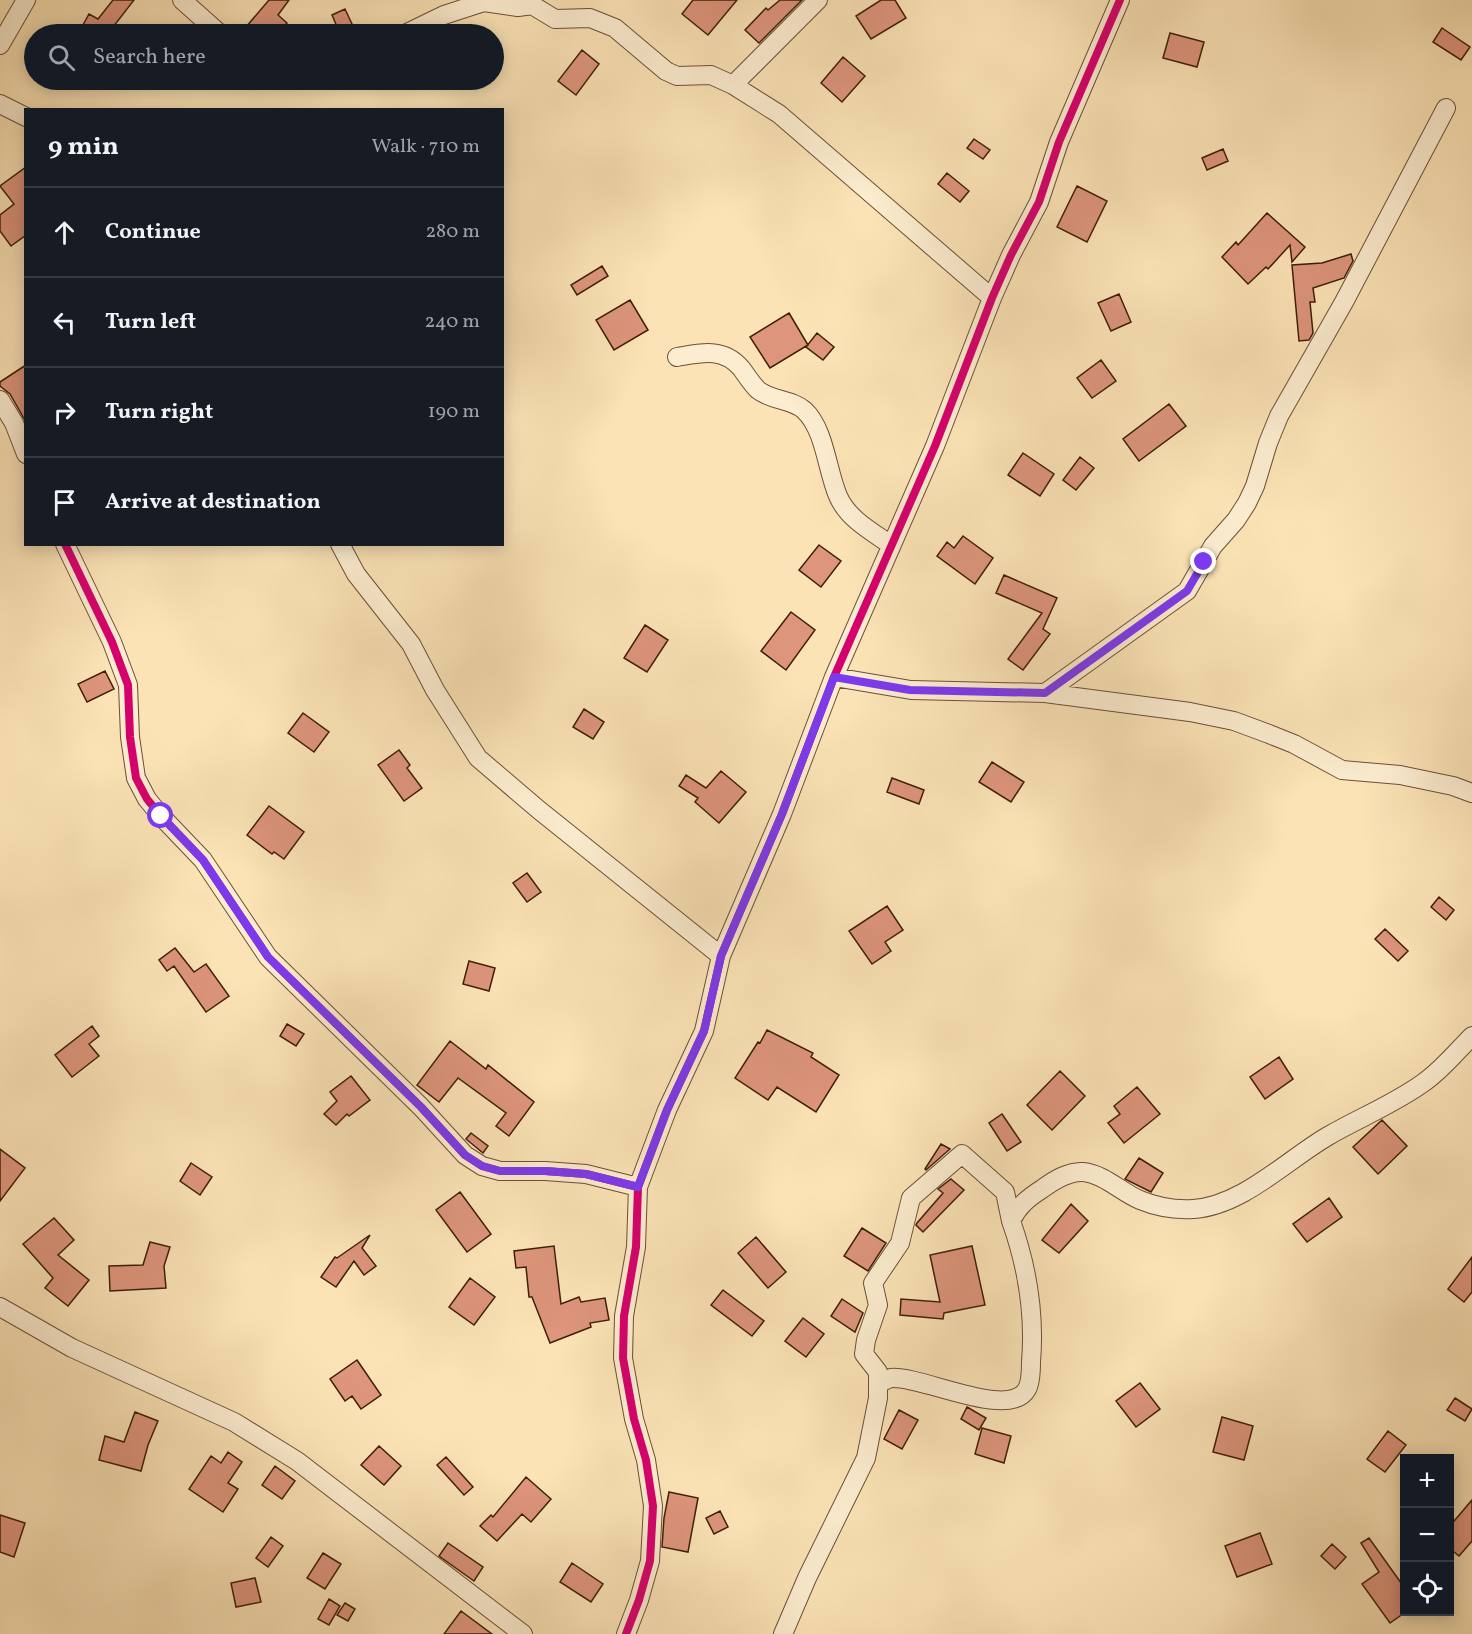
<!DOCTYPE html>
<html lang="en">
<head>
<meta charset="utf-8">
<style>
  :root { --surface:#171b24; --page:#20242c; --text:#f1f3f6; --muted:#9ea1a6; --line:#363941 }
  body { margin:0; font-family:Vollkorn,serif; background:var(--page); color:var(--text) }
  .controls { position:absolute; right:18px; bottom:18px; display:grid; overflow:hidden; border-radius:0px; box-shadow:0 3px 15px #0003 }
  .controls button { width:54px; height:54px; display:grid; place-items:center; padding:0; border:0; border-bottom:2px solid var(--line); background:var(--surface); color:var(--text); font:30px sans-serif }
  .stop { position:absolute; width:18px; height:18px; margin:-14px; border:4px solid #7c3aed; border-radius:50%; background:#fff }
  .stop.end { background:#7c3aed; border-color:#fff; box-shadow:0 2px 6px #0008 }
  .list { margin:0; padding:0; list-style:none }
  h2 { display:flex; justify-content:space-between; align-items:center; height:78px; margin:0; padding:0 24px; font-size:26px }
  h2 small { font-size:20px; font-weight:400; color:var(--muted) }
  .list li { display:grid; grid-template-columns:39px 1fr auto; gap:18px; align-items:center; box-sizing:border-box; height:90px; padding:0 24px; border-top:2px solid var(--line) }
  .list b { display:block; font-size:22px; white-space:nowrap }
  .list em { font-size:20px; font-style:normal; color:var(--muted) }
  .icon { flex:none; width:33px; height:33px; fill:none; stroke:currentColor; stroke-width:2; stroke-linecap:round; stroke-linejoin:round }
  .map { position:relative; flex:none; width:1472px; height:1634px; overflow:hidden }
  .search { position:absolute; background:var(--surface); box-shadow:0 3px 15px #0003; left:24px; top:24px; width:480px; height:66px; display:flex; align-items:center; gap:15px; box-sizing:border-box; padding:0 21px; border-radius:33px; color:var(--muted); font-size:22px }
  .panel { position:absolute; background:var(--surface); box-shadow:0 3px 15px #0003; left:24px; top:108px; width:480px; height:438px; border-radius:0px }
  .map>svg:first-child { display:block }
  .building { fill:#dd957c; stroke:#3e1e09; stroke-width:1.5 }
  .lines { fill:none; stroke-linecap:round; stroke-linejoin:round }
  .minor-casing { stroke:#6d4f34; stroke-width:20 }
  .minor { stroke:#fcedd0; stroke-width:18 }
  .cycleway-casing { stroke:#fcedd0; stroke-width:11 }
  .cycleway { stroke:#d6006c; stroke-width:8 }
  .route { stroke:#7c3aed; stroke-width:8 }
</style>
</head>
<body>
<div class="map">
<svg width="1472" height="1634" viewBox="0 0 1472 1634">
  <rect width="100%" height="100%" fill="#fbe3b6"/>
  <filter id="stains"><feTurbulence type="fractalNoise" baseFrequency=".00333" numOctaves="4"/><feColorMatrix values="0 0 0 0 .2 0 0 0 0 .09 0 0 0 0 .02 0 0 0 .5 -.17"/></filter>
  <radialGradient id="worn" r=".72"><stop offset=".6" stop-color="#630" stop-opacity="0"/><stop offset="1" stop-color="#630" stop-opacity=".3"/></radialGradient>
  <path class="building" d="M113,0h21l-21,27 15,7h-50l11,-20 9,5z
    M269,0h20l-11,15 9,8 -10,11h-37z
    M693,0h44l-29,35 -26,-21z
    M780,0h22l-43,43 -14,-13 21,-22 2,2z
    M881,0h14l11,18 -35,21 -15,-23z
    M345,9l7,15 -14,5 -6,-14z
    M1442,28l28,19 -9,13 -28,-18z
    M1170,33l34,9 -7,25 -34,-9z
    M582,50l17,14 -23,31 -18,-14z
    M843,57l22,19 -23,26 -21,-19z
    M974,139l16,11 -7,9 -16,-11z
    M1223,149l5,12 -21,9 -5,-12z
    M26,167v68l-15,11 -11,-15v-16l14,-11 -14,-18z
    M947,173l22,18 -9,11 -22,-18z
    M1077,186l30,15 -20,41 -30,-15z
    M1267,213l38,34 -13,15 -2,-17 -22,24 -2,-2 -18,17 -26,-27 14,-15 2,3z
    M1351,254l2,7 -9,17 -31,10 2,14h-5l3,31 -4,7 -10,1 -7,-76 30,-2z
    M602,266l6,10 -31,19 -6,-10z
    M1119,294l12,28 -20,9 -13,-28z
    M630,300l18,30 -34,20 -18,-30z
    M789,313l19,32 -38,23 -20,-31z
    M817,333l17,14 -11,13 -17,-13z
    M1101,360l15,21 -24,17 -15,-20z
    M26,365v57l-16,-28 -10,-8v-4z
    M1169,404l17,22 -47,35 -16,-22z
    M1023,453l31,21 -14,22 -32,-21z
    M1080,457l14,11 -18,22 -13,-10z
    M963,536l30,22 -18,26 -38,-28 10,-14 7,6z
    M819,545l22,16 -20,26 -22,-17z
    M1004,575l53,23 -14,31 7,5 -27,36 -15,-11 34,-46 -46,-20z
    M791,612l24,18 -29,40 -25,-19z
    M645,625l23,15 -21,32 -23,-14z
    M105,671l9,18 -27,13 -9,-18z
    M584,709l20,13 -11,17 -20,-12z
    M303,713l26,19 -15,20 -26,-19z
    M399,750l11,15 -3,3 15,20 -18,13 -26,-36z
    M992,762l32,20 -13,20 -32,-20z
    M721,771l25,21 -27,31 -24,-21 3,-4 -19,-12 7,-11 20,13z
    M892,778l32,12 -5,14 -32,-12z
    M269,806l35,26 -20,27 -10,-7 -2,2 -25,-19z
    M527,873l14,19 -14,10 -14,-19z
    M1439,897l15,13 -8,10 -15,-13z
    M887,906l16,24 -18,12 6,9 -19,13 -23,-33z
    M1385,929l23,22 -10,10 -23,-22z
    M175,948l19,24 12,-8 23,32 -23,16 -32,-46 -7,5 -8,-11z
    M469,961l26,7 -6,23 -26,-7z
    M287,1024l17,10 -8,12 -16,-10z
    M92,1026l7,10 -10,8 10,12 -27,21 -17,-22z
    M767,1030l46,23 -2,4 28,18 -23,37 -39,-25 -9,13 -33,-22 23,-36 2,1z
    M450,1041l36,28 2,-4 46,37 -25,34 -13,-10 10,-13 -48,-35 -19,24 -22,-17z
    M1279,1057l14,22 -28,20 -15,-22z
    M1060,1071l25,25 -33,34 -25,-25z
    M351,1076l19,24 -21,16 -2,-2 -11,11 -12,-11 13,-13 -7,-9z
    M1137,1087l23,27 -36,29 -16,-20 12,-9 -6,-8z
    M1002,1114l19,28 -14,9 -18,-28z
    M1382,1120l25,26 -29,28 -25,-27z
    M471,1133l17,13 -5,7 -17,-14z
    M941,1144l9,5 -24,21 -1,-1z
    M0,1149l25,19 -25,33z
    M1139,1158l24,15 -12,19 -26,-13z
    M191,1163l21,14 -12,18 -20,-14z
    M951,1179l13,11 -41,42 -7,-7 1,-2 26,-30 -5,-4z
    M460,1192l31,42 -24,18 -31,-42z
    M1329,1198l13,19 -35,25 -14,-18z
    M1071,1204l17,17 -29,32 -17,-13z
    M54,1218l20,22 -16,15 31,25 -21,26 -23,-18 8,-10 -30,-34z
    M862,1228l24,15 -18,28 -24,-15z
    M370,1235l-8,13 14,18 -12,9 -10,-14 -18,26 -15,-10 14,-20 2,1z
    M756,1237l30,35 -18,16 -30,-35z
    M150,1242l20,5 -6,19 2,22 -56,3 -1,-25 34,-1z
    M554,1246l7,58 18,-7 2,5 24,-4 4,22 -19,3 1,4 -41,16 -18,-46h-3l-3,-30 -10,1 -2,-17z
    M972,1246l13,59 -41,8 -1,6 -43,-4 1,-16 39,3 -10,-47z
    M1472,1257v35l-8,10 -16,-13z
    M470,1278l25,19 -21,28 -25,-18z
    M723,1290l41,31 -12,15 -41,-31z
    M842,1299l21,14 -8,19 -24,-16z
    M803,1318l21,16 -18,23 -21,-16z
    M357,1360l24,35 -20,14 -9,-13 -7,5 -15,-22z
    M1140,1383l20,26 -24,18 -20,-26z
    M1455,1398l17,11 -7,12 -18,-11z
    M967,1407l19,11 -7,12 -18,-11z
    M899,1410l19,10 -16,29 -18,-10z
    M135,1412l23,9 -10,24 -7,26 -42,-11 6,-24 19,6z
    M1222,1417l31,9 -9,34 -31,-8z
    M982,1428l29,8 -7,27 -29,-9z
    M1388,1431l18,14 -21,27 -18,-13z
    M379,1446l22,20 -17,19 -23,-20z
    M228,1452l14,10 -14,21 10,6 -15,23 -34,-23 22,-33 10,7z
    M446,1457l27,30 -9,8 -27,-30z
    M275,1466l20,15 -13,18 -20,-14z
    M526,1477l25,22 -20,23 -9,-8 -25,27 -17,-15 11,-11 2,2z
    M669,1492l29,6 -10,54 -26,-5 2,-29z
    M1472,1500v41l-13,15 -10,-8v-21z
    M720,1511l8,16 -14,7 -8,-16z
    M0,1515l25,8 -11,34 -14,-5z
    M1260,1533l12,31 -35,13 -12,-31z
    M271,1537l12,9 -15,21 -12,-9z
    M1369,1538l35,49v26l-14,10 -28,-39 17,-12 -18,-29z
    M448,1543l35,24 -9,14 -35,-25z
    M1332,1544l14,13 -11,12 -14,-13z
    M323,1553l18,11 -16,25 -18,-11z
    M572,1563l31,21 -12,18 -31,-20z
    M255,1578l6,24 -25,5 -5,-24z
    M329,1599l11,7 -11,19 -11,-6z
    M345,1603l10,6 -7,12 -11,-6z
    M461,1611l31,23h-48z"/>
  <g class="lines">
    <defs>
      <path id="minor" d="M182,0l38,34
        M405,34l39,-19 40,-13 34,5 14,-2 23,14 35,-1 25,10 51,43 11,5 34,-1 22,10 46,29 213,184
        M0,45l26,-45
        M287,80h12
        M733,85l85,-85
        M0,104l26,13
        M677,357c24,-4 46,-10 64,11 6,8 10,15 17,22 14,11 33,9 46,20 21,19 23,61 34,86 10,23 33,35 53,49
        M0,400l14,23 12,31
        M65,544l47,98 16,43 2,52 6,41 11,21 14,17 42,44 65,97 153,150 44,48 17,11 18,5h45l41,3 52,13
        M340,544l16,30 55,70 24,46 43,68 61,52 182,146
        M834,677l77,13 134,3 145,19 44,9 35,13 25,10 48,26 58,5 53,11 19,7
        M1045,693l142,-102 26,-45 23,-26 11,-17 8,-17 13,-43 11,-27 65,-114 102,-194
        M0,1307l72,41 162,74 63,39 226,173
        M878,1384c4,-2 9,-5 13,-6 30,-3 119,43 136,11 4,-7 4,-19 4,-27 4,-48 -4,-96 -20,-141 7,-15 17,-23 31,-32 11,-8 26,-18 41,-17 21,2 38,20 57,28 17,7 36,10 53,9 49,-3 94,-49 135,-73 31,-18 66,-32 95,-53 18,-12 34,-32 49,-47
        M626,1634l13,-34 11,-39 3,-55 -7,-46 -12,-41 -11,-61 1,-42 12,-69 2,-60 29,-77 37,-79 17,-75 61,-142 52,-137 101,-231 57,-148 19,-43 28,-53 20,-60 61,-142
        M783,1634l24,-56 59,-120 12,-60v-26l-14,-18 2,-14 12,-35 -5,-22 27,-40 11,-45 51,-44 43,38 6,29"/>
    </defs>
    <use href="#minor" class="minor-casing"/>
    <use href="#minor" class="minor"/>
    <defs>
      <path id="cycleway" d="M65,544l47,98 16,43 2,52 6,41 11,21 14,17 42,44 65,97 153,150 44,48 17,11 18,5h45l41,3 52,13
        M626,1634l13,-34 11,-39 3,-55 -7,-46 -12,-41 -11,-61 1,-42 12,-69 2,-60 29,-77 37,-79 17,-75 61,-142 52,-137 101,-231 57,-148 19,-43 28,-53 20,-60 61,-142"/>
    </defs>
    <use href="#cycleway" class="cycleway-casing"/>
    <use href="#cycleway" class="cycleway"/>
  </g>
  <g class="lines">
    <path class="route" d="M161,816l42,44 65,97 153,150 44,48 17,11 18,5h45l41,3 52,13 29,-77 37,-79 17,-75 61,-142 52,-137 76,13 135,3 142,-102 17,-29"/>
  </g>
  <rect width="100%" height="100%" filter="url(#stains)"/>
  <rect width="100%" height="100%" fill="url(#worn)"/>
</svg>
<div class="controls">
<button>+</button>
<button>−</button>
<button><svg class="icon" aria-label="locate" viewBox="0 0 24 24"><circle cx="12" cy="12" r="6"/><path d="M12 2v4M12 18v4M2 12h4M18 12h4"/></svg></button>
</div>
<div class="stop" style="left:161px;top:816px"></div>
<div class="stop end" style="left:1204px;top:562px"></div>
<div class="search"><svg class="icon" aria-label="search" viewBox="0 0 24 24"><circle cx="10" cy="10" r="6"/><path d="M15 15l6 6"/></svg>Search here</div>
<section class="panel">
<h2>9 min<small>Walk · 710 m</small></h2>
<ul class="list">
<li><svg class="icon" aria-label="ahead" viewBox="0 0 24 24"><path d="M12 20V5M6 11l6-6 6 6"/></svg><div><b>Continue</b></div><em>280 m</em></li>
<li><svg class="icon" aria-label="left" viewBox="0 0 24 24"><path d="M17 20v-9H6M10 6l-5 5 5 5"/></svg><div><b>Turn left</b></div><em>240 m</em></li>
<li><svg class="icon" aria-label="right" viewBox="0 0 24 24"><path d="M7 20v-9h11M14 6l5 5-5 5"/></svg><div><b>Turn right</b></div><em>190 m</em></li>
<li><svg class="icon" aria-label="arrive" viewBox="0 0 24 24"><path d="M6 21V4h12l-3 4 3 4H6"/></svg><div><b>Arrive at destination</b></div></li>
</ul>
</section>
</div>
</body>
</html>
